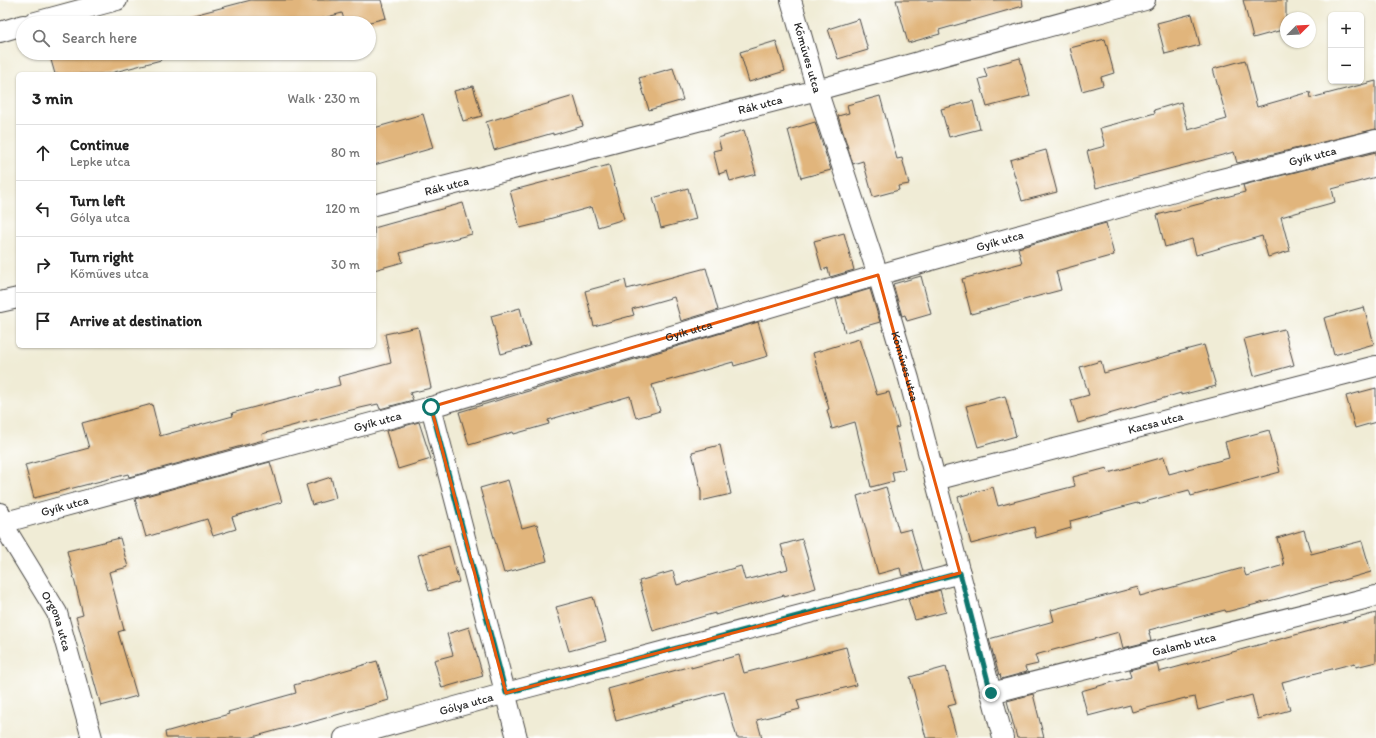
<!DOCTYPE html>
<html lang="en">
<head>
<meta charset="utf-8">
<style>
  :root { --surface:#fff; --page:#f2f2f2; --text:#222; --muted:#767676; --line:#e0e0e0 }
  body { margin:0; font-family:Itim,sans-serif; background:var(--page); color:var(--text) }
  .controls { position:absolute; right:12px; top:12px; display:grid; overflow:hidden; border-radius:6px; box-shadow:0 1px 3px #0004 }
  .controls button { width:36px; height:36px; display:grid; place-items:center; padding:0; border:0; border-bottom:1px solid var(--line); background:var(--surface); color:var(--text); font:20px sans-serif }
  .compass { position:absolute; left:1280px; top:12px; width:36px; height:36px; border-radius:50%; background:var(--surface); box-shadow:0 1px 3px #0004; rotate:66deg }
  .stop { position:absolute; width:12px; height:12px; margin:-9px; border:3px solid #0f766e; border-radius:50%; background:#fff }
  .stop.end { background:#0f766e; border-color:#fff; box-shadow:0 1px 4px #0008 }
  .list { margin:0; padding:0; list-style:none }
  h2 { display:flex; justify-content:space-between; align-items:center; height:52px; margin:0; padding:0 16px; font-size:17px }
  h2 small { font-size:13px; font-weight:400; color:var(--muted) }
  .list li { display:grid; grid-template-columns:26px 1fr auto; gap:12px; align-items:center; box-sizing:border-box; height:56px; padding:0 16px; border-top:1px solid var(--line) }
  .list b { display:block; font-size:15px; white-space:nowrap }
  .list p { margin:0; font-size:13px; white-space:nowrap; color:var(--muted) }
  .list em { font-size:13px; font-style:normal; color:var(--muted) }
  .icon { flex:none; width:22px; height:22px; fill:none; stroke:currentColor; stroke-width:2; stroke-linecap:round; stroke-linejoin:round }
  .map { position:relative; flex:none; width:1376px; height:738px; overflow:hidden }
  .search { position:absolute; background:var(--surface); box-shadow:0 1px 3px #0004; left:16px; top:16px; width:360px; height:44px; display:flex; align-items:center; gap:10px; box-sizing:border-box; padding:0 14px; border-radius:22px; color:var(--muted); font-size:15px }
  .panel { position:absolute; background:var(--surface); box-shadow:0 1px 3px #0004; left:16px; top:72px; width:360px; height:276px; border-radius:6px }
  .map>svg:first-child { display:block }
  .building { fill:#e1b57c }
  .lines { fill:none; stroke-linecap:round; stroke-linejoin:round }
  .street-casing { stroke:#494845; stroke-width:22 }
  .street { stroke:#fff; stroke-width:20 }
  .route { stroke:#0f766e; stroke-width:5 }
  .marked { fill:none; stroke:#e8590c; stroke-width:3; stroke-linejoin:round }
  .labels { text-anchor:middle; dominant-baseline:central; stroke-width:3.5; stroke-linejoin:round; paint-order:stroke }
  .street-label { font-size:12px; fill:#2b2b2b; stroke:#fff }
</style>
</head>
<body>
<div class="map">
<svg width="1376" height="738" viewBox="0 0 1376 738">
  <rect width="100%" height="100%" fill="#fff"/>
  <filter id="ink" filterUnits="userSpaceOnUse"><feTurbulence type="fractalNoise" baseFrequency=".025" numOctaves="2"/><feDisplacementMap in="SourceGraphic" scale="8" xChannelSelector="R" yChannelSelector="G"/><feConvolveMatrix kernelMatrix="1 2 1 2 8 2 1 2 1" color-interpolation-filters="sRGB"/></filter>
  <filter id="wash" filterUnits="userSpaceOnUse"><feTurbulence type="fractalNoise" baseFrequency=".012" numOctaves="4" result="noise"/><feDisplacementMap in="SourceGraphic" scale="16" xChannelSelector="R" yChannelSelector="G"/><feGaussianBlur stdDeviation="0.9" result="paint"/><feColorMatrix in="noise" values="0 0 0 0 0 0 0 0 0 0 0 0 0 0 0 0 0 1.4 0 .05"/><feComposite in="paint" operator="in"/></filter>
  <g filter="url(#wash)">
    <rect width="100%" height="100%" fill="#f0ecd6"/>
    <g id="blocks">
      <path class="building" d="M251,0h130l5,18 -20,5h-21l-3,-10 -36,10h-115l-1,-7z
        M896,0h126l1,6 -84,24 1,4 -32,9z
        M1243,0h43v29l-33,9z
        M1192,14l8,31 -35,9 -8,-31z
        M859,19l9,31 -30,9 -10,-30z
        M1105,39l9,34 -13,4 2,8 -21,6 -12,-43z
        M776,41l9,30 -36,11 -9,-30z
        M49,53h111l1,7 -54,14h-52z
        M1020,58l10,38 -43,11 -8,-28 8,-2 -3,-9z
        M1245,60l12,47 53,-15 1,6 65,-17v48l-139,34 -3,-11 -138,36 -9,-37 18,-5 -5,-18 55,-15 -1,-3 27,-8 7,28 39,-11 -14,-50z
        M673,68l10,32 -34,10 -10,-32z
        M473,86l9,30 -19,5 -9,-30z
        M574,96l9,30 -30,9v-2l-59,17 -8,-28z
        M880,96l17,63 5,-1 7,26 -11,2 1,4 -26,7 -10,-36 -10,3 -15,-48 11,-3 -2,-8z
        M973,101l7,28 -31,8 -8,-28z
        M423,114l10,34 -59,17v-37z
        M815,122l16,48 -30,8 -13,-48z
        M744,130l12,44 -26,7 -3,-10 -8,3 -6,-23 8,-2 -3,-11z
        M1046,150l11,42 -35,9 -12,-41z
        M1376,152v25l-44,12 3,13 -54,15 9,34 -22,6 -6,-21 -66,19 -4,-16 -27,8 -8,-32 88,-23 -2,-7z
        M609,165l15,54 -26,8 -6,-20 -47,13v2l-25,6 -10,-37z
        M688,188l8,31 -35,9 -8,-30z
        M463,203l9,31 -72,19 3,9 -29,8v-42z
        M1106,223l8,32 -58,16 5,19 -90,24 -9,-35 60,-16 -4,-15z
        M844,233l10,37 -24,7 -2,-9 -6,2 -8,-29z
        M706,268l12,42 -37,11 -7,-24 -42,12 2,6 -40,11 -9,-35 40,-11 2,9z
        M921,276l10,38 -24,7 -2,-6 -3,1 -9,-32z
        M870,289l10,33 -35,10 -9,-33z
        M1364,307l10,37 -40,11 -10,-37z
        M520,308l10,38 -29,8 -10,-38z
        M758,322l10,34 -34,10 -1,-4 -81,23 8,26 -24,7 -6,-22 -82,24 1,4 -35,10 -1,-2 -44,13 -10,-33z
        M418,327l13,61 -21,5 3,7 -33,9 -2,-5 -31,7 -85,23 1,6 -134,37 -1,-3 -94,24 -9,-33 64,-17 -7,-25 70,-19 8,32 73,-20 -1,-3 108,-28 -2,-8 53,-14 -6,-29z
        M1284,329l10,36 -40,11 -10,-37z
        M859,339l18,56 12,-3 10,35 -4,1 10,41 -13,3 2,9 -23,6 -16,-65 -23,7 -5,-19 2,-1 -16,-56z
        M1204,345l12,41 -35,9v-2l-103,30 -7,-23 18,-5 -9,-28 21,-6 3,12 66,-18v-1z
        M1376,388v34l-21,6 -9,-32z
        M1005,396l11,40 -38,11 -12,-41z
        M419,422l12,37 -33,10 -12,-38z
        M1269,430l11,42 -89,24 -2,-6 -52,14v-1l-67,18 1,7 -35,10 -2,-11 -63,17 -13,-47 35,-10 5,19 77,-20 -2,-9 34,-9 1,5 56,-16 5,17 60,-16 -4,-16z
        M720,445l11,49 -30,7v-10l-9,-39z
        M270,462l12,40 -50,15 4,12 -23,7 -6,-17 -61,18 -11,-38z
        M331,477l5,21 -24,7 -6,-20z
        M508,480l14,48 15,-4 10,37 -43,12 -24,-85z
        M886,487l13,45 12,-3 12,42 -21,5 -2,-8 -22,6 -21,-78z
        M1304,530l7,24 51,-13 9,31 -91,26 -54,14 -1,-2 -76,20 1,3h-1l2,8 -28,7 -4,-16 -84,23 3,9 -13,3 2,5 -26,7 -1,-5 -1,1 -10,-36 65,-18 -3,-11 87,-23 2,9 103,-28 3,8 38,-11 -7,-27z
        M120,538l8,29 -19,5 15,58 -6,2 19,64 -36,10 -25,-89 7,-2 -16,-64z
        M802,539l14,49 -32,9v-2l-69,20v-2l-62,18 -14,-50 34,-10 4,14 64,-19 4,14 43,-11 -7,-24z
        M449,546l10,36 -30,9 -11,-36z
        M940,590l6,22 -31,8 -7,-21z
        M593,597l13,44 -37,10 -13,-44z
        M1376,613v49l-20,5 -1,-4 -73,19 8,28 -32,9 -6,-24 -54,15 -3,-13 -10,2v-1l-53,14 -2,-7 -42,11 -7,-25 50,-14 -2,-7 28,-7 2,9z
        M469,627l14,49 -41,12 -8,-28 19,-5 -6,-21z
        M846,647l10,38 -59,15 3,9 -43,11 5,18h-25l-13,-46 -108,29 -8,-32 83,-23v2l48,-13 5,18z
        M377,661l12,39 -84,24 -1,-1 -55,15h-83l-1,-6 64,-18 -1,-2 68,-19 -2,-8z
        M946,667l10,37 -8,2 9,32h-31l-16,-61z
        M1033,694l11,44h-27l-10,-37z"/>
    </g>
  </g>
  <g filter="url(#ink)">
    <use href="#blocks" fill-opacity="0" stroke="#494845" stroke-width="1"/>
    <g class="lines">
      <defs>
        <g id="street">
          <path id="s1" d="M791,0l26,90 61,185 31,104 94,359"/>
          <path d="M32,23l85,-23"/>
          <path d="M0,32l23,-7"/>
          <path id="s2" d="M374,205l443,-115 328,-90"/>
          <path d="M0,302l18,-4"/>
          <path d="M431,407l86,331"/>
          <path id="s3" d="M935,480l441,-114"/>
          <path id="s4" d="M0,513l2,10 55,90 35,125"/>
          <path id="s5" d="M2,523l429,-116 447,-132 332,-93 166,-42"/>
          <path id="s6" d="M991,693l385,-97"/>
          <path id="s7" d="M344,738l162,-45 454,-120"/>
        </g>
      </defs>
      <use href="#street" class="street-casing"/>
      <use href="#street" class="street"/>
    </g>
  </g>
  <g class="lines" filter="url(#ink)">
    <path class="route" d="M431,407l75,286 454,-120 31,120"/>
  </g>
  <path class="marked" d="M878,275l82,298 -454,120 -75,-286z"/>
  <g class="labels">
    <g class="street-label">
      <text stroke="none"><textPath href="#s1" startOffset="60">Kőműves utca</textPath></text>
      <text stroke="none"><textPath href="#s2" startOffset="399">Rák utca</textPath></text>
      <text stroke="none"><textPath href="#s5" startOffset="1361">Gyík utca</textPath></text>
      <text stroke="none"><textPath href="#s2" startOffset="75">Rák utca</textPath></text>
      <text stroke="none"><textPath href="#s5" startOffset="1037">Gyík utca</textPath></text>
      <text stroke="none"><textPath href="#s5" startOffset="713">Gyík utca</textPath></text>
      <text stroke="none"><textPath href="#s1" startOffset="384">Kőműves utca</textPath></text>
      <text stroke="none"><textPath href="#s5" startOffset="389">Gyík utca</textPath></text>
      <text stroke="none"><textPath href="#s3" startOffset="228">Kacsa utca</textPath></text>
      <text stroke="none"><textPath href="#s5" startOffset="65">Gyík utca</textPath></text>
      <text stroke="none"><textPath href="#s4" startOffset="123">Orgona utca</textPath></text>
      <text stroke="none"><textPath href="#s6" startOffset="199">Galamb utca</textPath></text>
      <text stroke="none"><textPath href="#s7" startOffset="127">Gólya utca</textPath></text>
    </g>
  </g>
</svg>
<div class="controls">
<button>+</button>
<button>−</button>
</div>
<svg class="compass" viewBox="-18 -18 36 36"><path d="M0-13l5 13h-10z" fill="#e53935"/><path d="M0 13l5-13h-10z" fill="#767676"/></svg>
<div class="stop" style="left:431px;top:407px"></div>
<div class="stop end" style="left:991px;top:693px"></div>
<div class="search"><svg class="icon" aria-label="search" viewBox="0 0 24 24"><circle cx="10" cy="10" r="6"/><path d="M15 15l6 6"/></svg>Search here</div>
<section class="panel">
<h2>3 min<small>Walk · 230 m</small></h2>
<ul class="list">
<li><svg class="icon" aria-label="ahead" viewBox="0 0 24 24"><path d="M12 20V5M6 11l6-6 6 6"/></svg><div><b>Continue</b><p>Lepke utca</p></div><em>80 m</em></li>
<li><svg class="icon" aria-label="left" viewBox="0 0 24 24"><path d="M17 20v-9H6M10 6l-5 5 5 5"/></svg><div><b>Turn left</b><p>Gólya utca</p></div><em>120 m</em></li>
<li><svg class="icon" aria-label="right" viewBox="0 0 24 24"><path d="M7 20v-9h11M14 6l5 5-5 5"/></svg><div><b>Turn right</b><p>Kőműves utca</p></div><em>30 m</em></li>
<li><svg class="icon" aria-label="arrive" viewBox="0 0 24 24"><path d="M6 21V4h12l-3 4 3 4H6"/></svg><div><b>Arrive at destination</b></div></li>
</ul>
</section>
</div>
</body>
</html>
